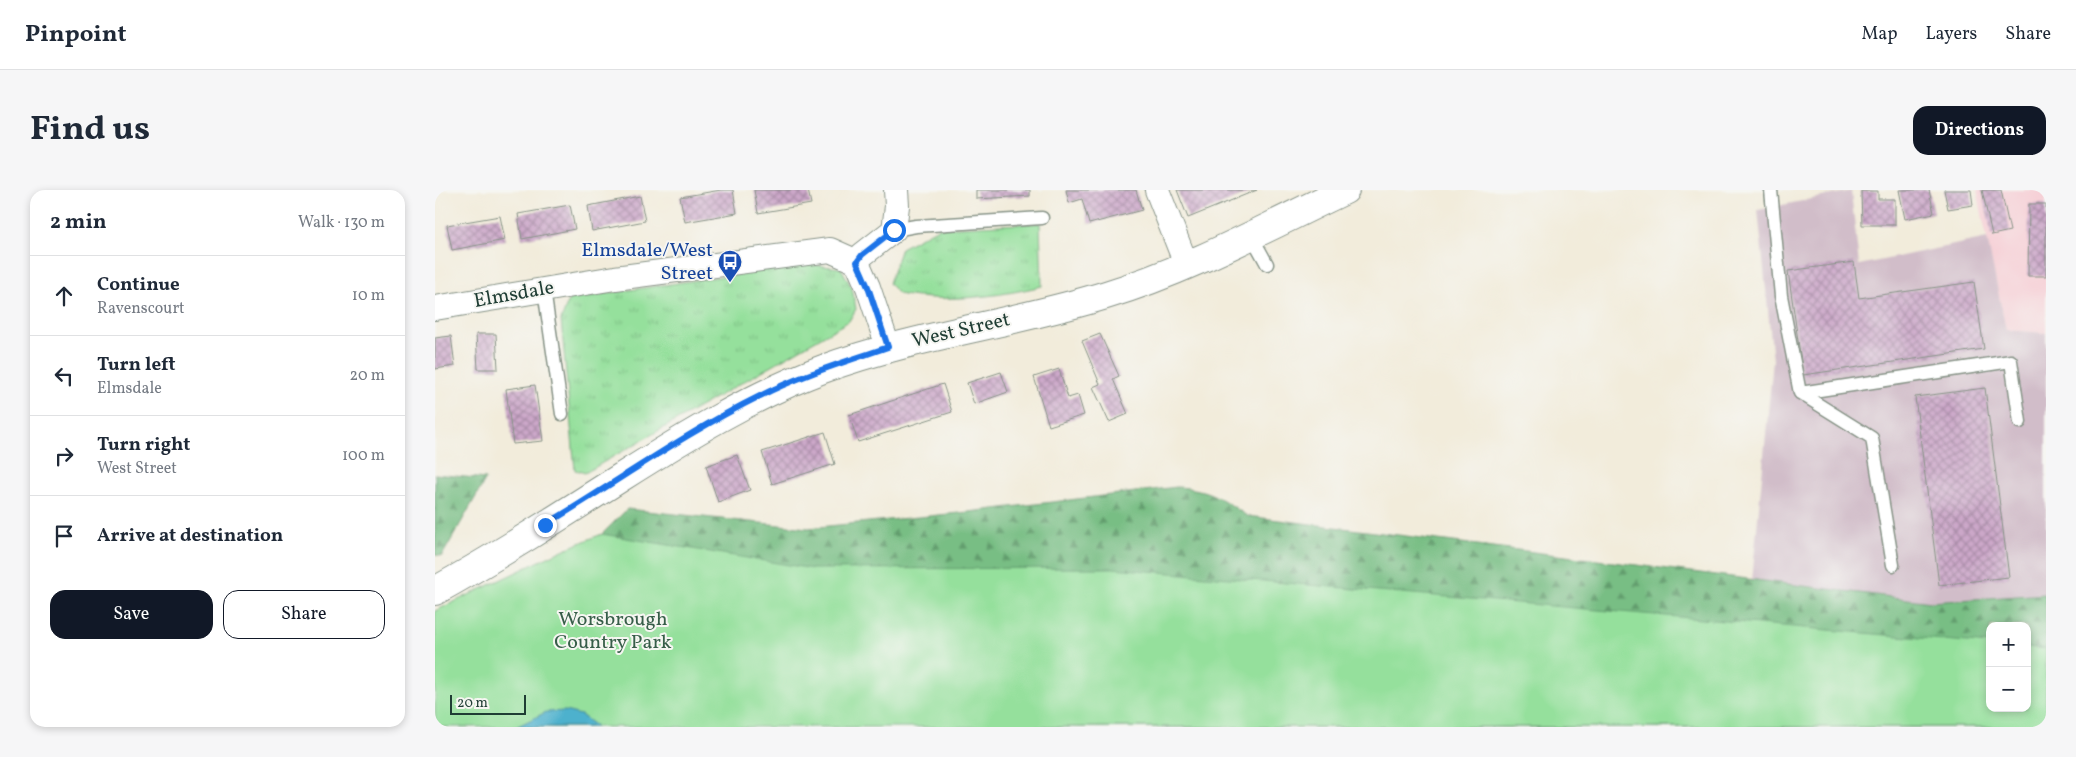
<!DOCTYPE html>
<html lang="en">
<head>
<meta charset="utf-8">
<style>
  :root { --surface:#fff; --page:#f6f6f7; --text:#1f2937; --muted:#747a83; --line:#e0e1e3; --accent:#111827 }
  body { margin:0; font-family:Vollkorn,serif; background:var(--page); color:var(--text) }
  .controls { position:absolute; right:15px; bottom:15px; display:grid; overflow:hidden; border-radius:10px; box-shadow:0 2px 8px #0003 }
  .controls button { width:45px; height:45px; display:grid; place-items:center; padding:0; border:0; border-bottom:1px solid var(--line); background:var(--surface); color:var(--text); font:25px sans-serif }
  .scale { position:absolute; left:15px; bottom:12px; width:76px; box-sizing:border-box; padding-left:5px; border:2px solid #1f3d34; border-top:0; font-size:14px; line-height:18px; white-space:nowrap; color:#1f3d34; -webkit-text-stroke:4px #f6f6f2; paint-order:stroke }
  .stop { position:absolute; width:15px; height:15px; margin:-11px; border:4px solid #1a73e8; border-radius:50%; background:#fff }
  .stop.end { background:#1a73e8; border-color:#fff; box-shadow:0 1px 5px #0008 }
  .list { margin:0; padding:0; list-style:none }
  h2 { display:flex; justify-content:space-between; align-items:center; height:65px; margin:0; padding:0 20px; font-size:21px }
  h2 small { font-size:16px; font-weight:400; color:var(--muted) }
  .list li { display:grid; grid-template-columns:32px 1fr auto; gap:15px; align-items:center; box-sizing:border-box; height:80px; padding:0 20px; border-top:1px solid var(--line) }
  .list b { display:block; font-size:19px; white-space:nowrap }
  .list p { margin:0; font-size:16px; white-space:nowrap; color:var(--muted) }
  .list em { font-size:16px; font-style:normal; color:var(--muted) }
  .actions { display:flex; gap:10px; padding:15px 20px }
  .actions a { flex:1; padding:11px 0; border:1px solid var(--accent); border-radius:15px; text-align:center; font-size:18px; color:var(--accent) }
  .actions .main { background:var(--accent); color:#fff }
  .icon { flex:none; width:28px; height:28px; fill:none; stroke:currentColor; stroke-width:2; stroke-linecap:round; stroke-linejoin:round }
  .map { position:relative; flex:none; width:1611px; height:537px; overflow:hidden; border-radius:15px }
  header { display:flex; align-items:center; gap:30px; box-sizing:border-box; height:70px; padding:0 25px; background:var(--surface); border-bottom:1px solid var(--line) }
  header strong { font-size:24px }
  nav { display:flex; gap:28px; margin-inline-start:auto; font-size:18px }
  .intro { display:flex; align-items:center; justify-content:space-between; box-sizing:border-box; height:120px; padding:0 30px }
  h1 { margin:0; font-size:35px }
  .button { padding:12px 22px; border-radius:15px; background:var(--accent); color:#fff; font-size:18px; font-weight:700 }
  main { display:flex; gap:30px; padding:0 30px }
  aside { flex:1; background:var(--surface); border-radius:15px; box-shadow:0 2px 8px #0003 }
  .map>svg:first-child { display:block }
  .built { fill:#f6cfd6 }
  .industrial { fill:#d1bdc9 }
  .grass { fill:url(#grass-tufts); stroke:#5a8e68 }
  .forest { fill:url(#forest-firs); stroke:#4c7e5c; fill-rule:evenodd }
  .green { fill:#95e09c; stroke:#5a8e68 }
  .water { fill:#4eb1cd; stroke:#367780 }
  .building { fill:url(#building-cross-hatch) }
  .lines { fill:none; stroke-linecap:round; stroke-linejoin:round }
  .lane-casing { stroke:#889488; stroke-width:15 }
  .street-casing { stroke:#889488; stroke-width:26 }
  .secondary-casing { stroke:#889488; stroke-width:30 }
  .lane { stroke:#fff; stroke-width:12 }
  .street { stroke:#fff; stroke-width:24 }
  .secondary { stroke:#fff; stroke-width:28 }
  .route { stroke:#1a73e8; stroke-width:6 }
  .labels { text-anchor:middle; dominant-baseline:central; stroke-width:4; stroke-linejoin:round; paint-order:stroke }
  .transit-label { font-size:20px; fill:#164399; stroke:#f6f6f2; text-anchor:end }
  .street-label { font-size:20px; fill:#1f3d34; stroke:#f6f6f2 }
  .park-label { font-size:20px; fill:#375e49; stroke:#f6f6f2 }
</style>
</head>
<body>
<header>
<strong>Pinpoint</strong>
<nav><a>Map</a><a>Layers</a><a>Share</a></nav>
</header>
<div class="intro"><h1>Find us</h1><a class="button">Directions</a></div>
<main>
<aside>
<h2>2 min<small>Walk · 130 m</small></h2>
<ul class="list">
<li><svg class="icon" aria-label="ahead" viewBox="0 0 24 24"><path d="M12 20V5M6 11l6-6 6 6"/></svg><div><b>Continue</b><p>Ravenscourt</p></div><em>10 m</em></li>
<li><svg class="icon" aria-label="left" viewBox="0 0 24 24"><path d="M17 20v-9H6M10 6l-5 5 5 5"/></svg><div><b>Turn left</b><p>Elmsdale</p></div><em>20 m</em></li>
<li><svg class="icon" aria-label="right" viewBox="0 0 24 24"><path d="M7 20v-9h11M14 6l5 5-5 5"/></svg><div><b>Turn right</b><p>West Street</p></div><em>100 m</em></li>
<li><svg class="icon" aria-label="arrive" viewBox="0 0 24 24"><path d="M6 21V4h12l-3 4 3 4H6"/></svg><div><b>Arrive at destination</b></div></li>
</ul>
<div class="actions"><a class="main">Save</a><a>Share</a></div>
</aside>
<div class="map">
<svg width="1611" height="537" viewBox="0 0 1611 537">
  <defs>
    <pattern id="grass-tufts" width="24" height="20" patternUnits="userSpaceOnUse" patternTransform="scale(1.25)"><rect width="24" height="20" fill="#95e09c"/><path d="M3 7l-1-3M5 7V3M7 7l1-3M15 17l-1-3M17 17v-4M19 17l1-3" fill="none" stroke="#80c187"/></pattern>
    <pattern id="forest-firs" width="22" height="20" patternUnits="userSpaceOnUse" patternTransform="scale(1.25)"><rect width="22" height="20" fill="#78be84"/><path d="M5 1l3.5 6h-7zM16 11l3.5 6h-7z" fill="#629c6d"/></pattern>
    <pattern id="building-cross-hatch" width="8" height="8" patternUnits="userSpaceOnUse" patternTransform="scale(1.25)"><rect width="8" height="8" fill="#cca7c9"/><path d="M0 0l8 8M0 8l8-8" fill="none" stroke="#a589a4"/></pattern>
  </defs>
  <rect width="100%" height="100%" fill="#f6f6f2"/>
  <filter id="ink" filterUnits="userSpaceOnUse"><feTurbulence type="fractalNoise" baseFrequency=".02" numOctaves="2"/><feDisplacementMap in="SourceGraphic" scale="10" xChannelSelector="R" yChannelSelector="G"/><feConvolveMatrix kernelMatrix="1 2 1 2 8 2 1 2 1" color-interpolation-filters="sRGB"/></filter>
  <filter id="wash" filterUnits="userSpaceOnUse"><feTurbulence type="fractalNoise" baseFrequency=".0096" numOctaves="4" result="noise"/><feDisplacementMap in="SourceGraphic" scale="20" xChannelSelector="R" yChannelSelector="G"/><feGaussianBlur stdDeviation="1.12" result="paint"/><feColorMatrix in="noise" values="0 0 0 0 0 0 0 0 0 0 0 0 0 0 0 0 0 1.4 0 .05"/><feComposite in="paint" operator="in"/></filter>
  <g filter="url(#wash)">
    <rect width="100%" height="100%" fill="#f2ecdb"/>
    <path class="built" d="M1542,0h69v143l-40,-3z"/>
    <path class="industrial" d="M1416,1l8,74 128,-27 19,92 40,3v261l-115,8 -179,-21 21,-221 -15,-150z"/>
    <path class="grass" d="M605,33l2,63c-45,11 -99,17 -144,8l-9,-11 12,-35 37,-20z
      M370,74l36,4 11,20 4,21 -7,12 -264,152 -10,-3 -14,-150 8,-21z"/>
    <path class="forest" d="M0,284l51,5 -44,77 -7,-1z
      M742,297c33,2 44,11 70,29l684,86 115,-8v133h-1062l-549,-65 167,-128 25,-25 181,19 161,-16zM1555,436h37v82h-37z"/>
    <path class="green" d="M167,344l211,35 300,-1 877,76v64h37v-61l19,2v78h-1611v-116l132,-63z"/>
    <path class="water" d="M130,521l16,4 16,12h-81l30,-15z"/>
    <g id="blocks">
      <path class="building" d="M286,0h12l4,23 -52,9 -5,-25z
        M319,0h54l3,14 -53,9z
        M541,0h54v6l-54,3z
        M631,0h70l6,20 -53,14 -7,-25 -13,4z
        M742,0h80l-69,28z
        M1464,0h30l5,23 -29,6z
        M1509,0h27l2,15 -25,4z
        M1547,0h19l9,41 -18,4z
        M1426,1h17v8h17v26h-33z
        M205,6l5,25 -53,10 -4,-25z
        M1594,14h17v72h-18z
        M135,15l5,24 -53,10 -4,-25z
        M65,26l5,24 -53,10 -5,-25z
        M1419,72l5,36 115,-16 10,67 -181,26 -15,-104z
        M41,144h20l2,35h-20z
        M665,144l19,42 -6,3 15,35 -19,8 -16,-35 7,-3 -18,-43z
        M16,146l4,30 -20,3v-31z
        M624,179l9,29 10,-3 6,20 -35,11 -15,-49z
        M566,182l7,20 -34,12 -7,-21z
        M508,194l9,28 -94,30 -9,-27z
        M100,195l8,56 -30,3 -7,-55z
        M1550,198l24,189 -70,8 -24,-188z
        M390,242l10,32 -63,20 -10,-32z
        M302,265l13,35 -32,12 -12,-36z"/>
    </g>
  </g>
  <g filter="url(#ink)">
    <use href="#blocks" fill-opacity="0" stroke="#889488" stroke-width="1"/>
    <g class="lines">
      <defs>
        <path id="lane" d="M1336,0l10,106 19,97 211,-32 9,61
          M459,40l22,-4 126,-8
          M816,45l16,29
          M109,100l18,124
          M1365,203l72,45 21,127"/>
        <path id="street" d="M722,0l29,74
          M422,72l5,-7 32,-25 3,-24 -1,-16
          M0,118l180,-30 215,-28 27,12 11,25 20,60"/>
        <path id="secondary" d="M0,401c63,-35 124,-74 185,-113 65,-41 131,-82 203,-109 92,-34 190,-45 283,-74 83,-25 161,-68 239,-105"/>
      </defs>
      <use href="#lane" class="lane-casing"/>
      <use href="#street" class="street-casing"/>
      <use href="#secondary" class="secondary-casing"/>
      <use href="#lane" class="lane"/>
      <use href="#street" class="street"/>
      <use href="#secondary" class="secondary"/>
    </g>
  </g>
  <g class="lines" filter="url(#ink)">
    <path class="route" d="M110,335c72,-43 140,-92 215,-129 41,-21 85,-34 128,-49l-20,-60 -11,-25 5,-7 32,-25"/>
  </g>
  <defs>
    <symbol id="bus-pin" viewBox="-11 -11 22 30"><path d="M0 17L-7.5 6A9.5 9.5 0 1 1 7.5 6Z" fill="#1a4fb4" stroke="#f6f6f2"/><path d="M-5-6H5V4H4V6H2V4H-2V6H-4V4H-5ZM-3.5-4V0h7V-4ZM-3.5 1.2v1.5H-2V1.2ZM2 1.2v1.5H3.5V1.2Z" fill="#fff"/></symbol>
  </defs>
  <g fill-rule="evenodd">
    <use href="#bus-pin" x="281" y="58" width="28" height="38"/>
  </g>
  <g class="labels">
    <g class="transit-label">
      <text x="278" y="61">Elmsdale/West<tspan x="278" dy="23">Street</tspan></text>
    </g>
    <g class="street-label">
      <text transform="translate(79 105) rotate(-10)">Elmsdale</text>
      <text transform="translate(526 141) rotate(-13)">West Street</text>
    </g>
    <g class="park-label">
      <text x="178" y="430">Worsbrough<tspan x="178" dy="23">Country Park</tspan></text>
    </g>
  </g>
</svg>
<div class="controls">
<button>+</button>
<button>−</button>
</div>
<div class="scale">20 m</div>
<div class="stop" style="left:459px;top:40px"></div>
<div class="stop end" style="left:110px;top:335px"></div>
</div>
</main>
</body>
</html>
